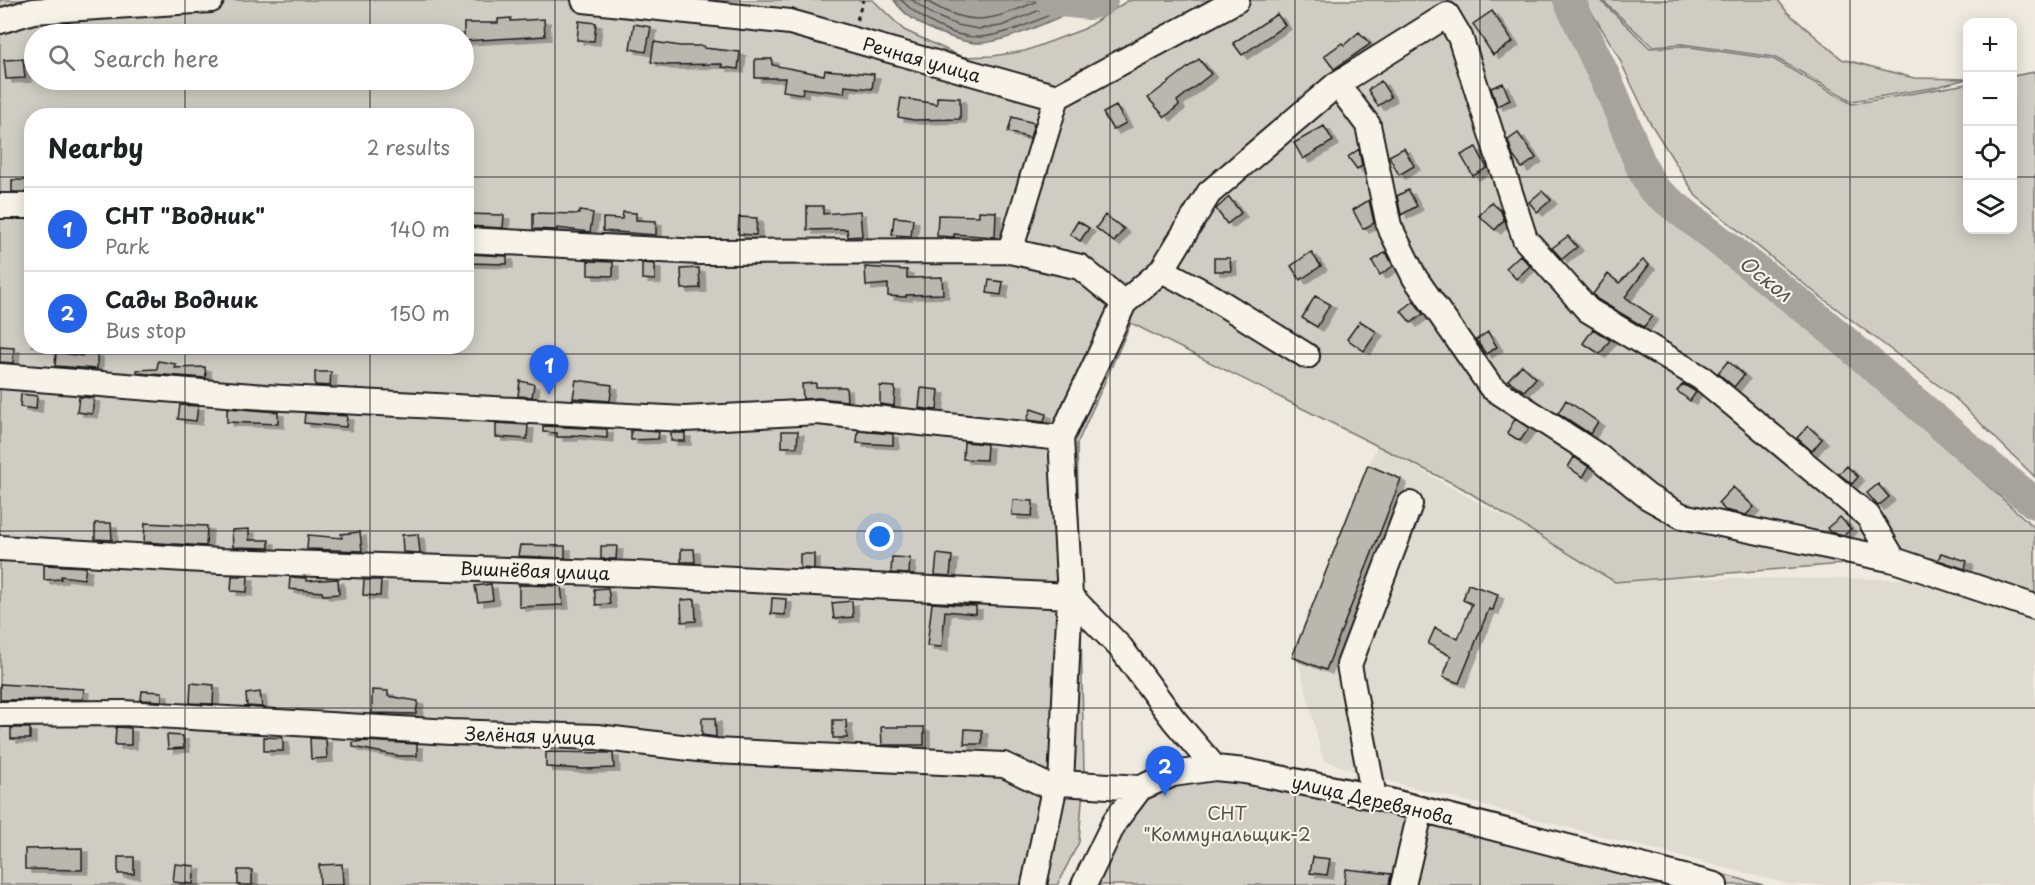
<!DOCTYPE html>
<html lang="en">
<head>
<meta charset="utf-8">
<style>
  :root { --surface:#fff; --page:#f6f6f6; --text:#202124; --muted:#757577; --line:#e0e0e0; --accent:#2563eb }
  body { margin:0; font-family:"Playpen Sans",sans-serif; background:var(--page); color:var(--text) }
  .controls { position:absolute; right:18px; top:18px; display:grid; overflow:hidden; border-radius:12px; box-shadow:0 3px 15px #0003 }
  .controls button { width:54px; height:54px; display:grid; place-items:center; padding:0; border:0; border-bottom:2px solid var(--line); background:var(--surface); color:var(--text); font:30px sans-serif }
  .you { position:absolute; left:880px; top:537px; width:21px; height:21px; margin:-15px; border:4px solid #fff; border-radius:50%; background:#1a73e8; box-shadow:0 0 0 9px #1a73e833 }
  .badge { display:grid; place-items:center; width:39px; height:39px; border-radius:50%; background:var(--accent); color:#fff; font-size:20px; font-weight:700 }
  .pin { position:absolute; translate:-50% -50px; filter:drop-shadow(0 2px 3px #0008) }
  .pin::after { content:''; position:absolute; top:32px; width:21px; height:18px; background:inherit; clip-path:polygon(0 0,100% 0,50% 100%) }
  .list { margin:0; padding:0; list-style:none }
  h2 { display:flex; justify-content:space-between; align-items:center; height:78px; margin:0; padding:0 24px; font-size:26px }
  h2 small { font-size:20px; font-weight:400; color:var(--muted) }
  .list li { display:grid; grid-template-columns:39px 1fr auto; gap:18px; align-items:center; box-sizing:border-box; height:84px; padding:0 24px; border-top:2px solid var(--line) }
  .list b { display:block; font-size:22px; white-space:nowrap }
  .list p { margin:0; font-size:20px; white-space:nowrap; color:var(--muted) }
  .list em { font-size:20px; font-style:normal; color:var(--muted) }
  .icon { flex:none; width:33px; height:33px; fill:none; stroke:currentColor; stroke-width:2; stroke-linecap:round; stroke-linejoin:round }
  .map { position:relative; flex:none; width:2035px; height:885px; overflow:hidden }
  .search { position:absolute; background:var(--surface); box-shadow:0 3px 15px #0003; left:24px; top:24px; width:450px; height:66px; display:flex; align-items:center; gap:15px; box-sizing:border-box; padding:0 21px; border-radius:33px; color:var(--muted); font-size:22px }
  .panel { position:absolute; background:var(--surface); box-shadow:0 3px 15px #0003; left:24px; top:108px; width:450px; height:246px; border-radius:24px }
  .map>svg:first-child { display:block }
  .built { fill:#dedbd1 }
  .green { fill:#cfccc3; stroke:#767470; stroke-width:1.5; fill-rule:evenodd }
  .water { fill:#a6a39d; stroke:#6f6d69; stroke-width:1.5 }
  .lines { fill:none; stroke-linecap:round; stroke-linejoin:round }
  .shore { stroke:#535250; stroke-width:1.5 }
  .river { stroke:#a6a39d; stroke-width:32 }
  .building { fill:#bab7af; stroke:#1c1c1c; stroke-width:1.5; filter:url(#shadow) }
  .minor-casing { stroke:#1c1c1c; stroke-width:28 }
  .path { stroke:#1c1c1c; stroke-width:3; stroke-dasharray:4.5 4.5; stroke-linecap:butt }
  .minor { stroke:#f7f3e8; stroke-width:24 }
  .grid { fill:none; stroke:#1c1c1c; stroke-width:1.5; stroke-opacity:0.55 }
  .labels { text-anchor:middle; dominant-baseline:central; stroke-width:4.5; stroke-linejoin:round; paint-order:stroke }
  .street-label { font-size:18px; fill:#1c1c1c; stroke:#f7f3e8 }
  .park-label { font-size:18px; fill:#52514e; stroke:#f7f3e8 }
  .water-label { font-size:20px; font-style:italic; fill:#535250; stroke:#f7f3e8 }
</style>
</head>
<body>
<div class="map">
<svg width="2035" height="885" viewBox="0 0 2035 885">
  <defs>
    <filter id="shadow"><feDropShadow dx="6" dy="4" stdDeviation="0" flood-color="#0004"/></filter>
  </defs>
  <rect width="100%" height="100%" fill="#eeeae0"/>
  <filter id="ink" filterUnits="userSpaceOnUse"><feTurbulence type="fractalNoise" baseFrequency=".0167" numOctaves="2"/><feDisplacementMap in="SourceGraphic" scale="12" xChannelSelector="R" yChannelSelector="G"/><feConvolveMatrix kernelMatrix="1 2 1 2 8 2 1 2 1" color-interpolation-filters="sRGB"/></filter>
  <g filter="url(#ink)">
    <path class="built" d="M1377,445l86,49 153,84 290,1 129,41v265h-243l-423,-109 -46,-16 -26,-106z"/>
    <path class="green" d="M0,0h873l31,30 58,27 31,-1 32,-5 59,-22 43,-28 7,-1h427l70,168 15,27 166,133 223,200v79l-141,-47 -279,22 -153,-94 -331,-165 -54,121 7,330 -5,68 -22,43h-1057zM34,34h430v46h-430zM32,116h434v230h-434z
      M1584,0h16l50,48 33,-2 90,13 79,45 115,-20 1,146h44l1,-154 22,-4v405l-80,-79 -146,-110 -113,-92 -47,-75 -33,-69z
      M1602,0h176l9,12 55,47 72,19 53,1 -35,9 -80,13 -78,-44 -92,-13 -30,2z
      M1224,758l139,22 400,105h-694l73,-109z"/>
    <path class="water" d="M894,0h187l8,4c-29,12 -81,39 -110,39 -15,0 -31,-7 -45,-12 -14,-6 -31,-17 -40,-31z"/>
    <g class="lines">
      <path class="shore" d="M901,0c20,19 50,38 79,37 32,-2 69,-23 98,-34l1,-3
        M912,0l21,15 24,10 22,4 22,-3 63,-26
        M925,0c47,30 68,20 115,0"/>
      <path class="river" d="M1052,0l37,4 13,-4
        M1569,0l45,97 27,69 12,23 166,130 171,148 45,36"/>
    </g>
    <path class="building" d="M1492,11l21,31 -20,13 -20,-31z
      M1277,14l8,11 -43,30 -9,-12z
      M511,18v3l33,-2 1,17 -81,5v-18h34v-4z
      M579,21l17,2 -2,18 -17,-1z
      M634,24l17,3 -5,25 -16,-3z
      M1359,32l11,12 -36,25 -10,-13 18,-13 2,2z
      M654,42l26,4h24v2l36,4 -2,17 -16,-2v-3l-56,1 -15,-3z
      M23,59l2,19 -19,1 -2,-19z
      M755,59h17v6l52,10 1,-5 49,4 -2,15 -27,-3 -1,7 -41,-5 -1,6 -19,-3 2,-13h-30z
      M1199,59l12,15 -34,27 2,4 -14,12 -17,-19z
      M1381,81l10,16 -13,9 -10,-16z
      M1503,83l7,17 -13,6 -6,-18z
      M937,97l23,1v21l-46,1 -16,-3 3,-19 36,6z
      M1116,106l10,17 -13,7 -10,-17z
      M1012,117l22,6 -4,15 -22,-6z
      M1324,126l9,15 -30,18 -9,-16z
      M1518,133l18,25 -14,10 -9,-12 -5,-16z
      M1476,147l11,21 -14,8 -12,-21z
      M1404,148l10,18 -15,9 -10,-19z
      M1359,149l3,17 -5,3 -9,-12z
      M12,180h14l1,12h-15z
      M1408,190l9,16 -16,9 -4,-19z
      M1542,191l9,9 -14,12 -8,-10z
      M1229,197l12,16 -14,11 -11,-15z
      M1369,200l5,23 -11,6 -10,-19z
      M1491,202l10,9 3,9 -9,10 -16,-14z
      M807,206h16v8l37,-3 2,25 -14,1 -1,-8 -40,1z
      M580,211l13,2 -3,19 -33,-4v2l-24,-1v-16l46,1z
      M979,211l17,1 -1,25 -41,-3v3l-17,-1 1,-21 41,1z
      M623,212l13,1v7l20,1v14l-53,-4v-13l19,1z
      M466,214l38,1 -1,13 -37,-2z
      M1105,215l19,14 -10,13 -18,-14z
      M739,217l18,1 -1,17 -18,-1z
      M894,217l19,2 -2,17 -19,-1z
      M1078,221l11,7 -9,13 -10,-7z
      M1568,236l9,11 -15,12 -10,-11z
      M1311,252l10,14 -21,14 -9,-14z
      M1386,252l7,14 -13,9 -8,-14z
      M466,254l41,2v8l-41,-1z
      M1520,255l10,11 -14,13 -10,-11z
      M1214,258h16l1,13h-17z
      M1643,260l6,5 -24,32 27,19 -8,11 -47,-28 -4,-5 15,-20 11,9z
      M588,261l25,1v14l-25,-1z
      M642,263l13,1v16l-13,-1z
      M865,267l42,3v8l35,-1 1,17 -37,1v2l-18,-1v-12l-22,2z
      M699,268l1,20 -18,1 -1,-20z
      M989,280l14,2 -2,13 -14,-2z
      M1315,296l15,8 -13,23 -15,-9z
      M1414,301l9,13 -12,9 -10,-12z
      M1360,321l17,11 -13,19 -17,-12z
      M1593,329l17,11 -10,14 -17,-11z
      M1488,332l9,15 -11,7 -10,-14z
      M0,347l14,1 -1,15 -13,-1z
      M56,352l26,4v-3h15v16l-42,-3z
      M158,361l18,3 -1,4 30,-1 1,11 -69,-5v-3l20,-1z
      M1728,361l16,14 -10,12 -16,-14z
      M1522,365l14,13 -12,13 -16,-11z
      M315,372h16l-1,14 -15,-1z
      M576,380l36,5 -2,16 -37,-3z
      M520,381l14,3 -2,13 -14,-1z
      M816,383v4h30l1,14 -28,-3 -16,1 -1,-15z
      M1683,384l13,8 -6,9 -13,-10z
      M880,386l15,1 -1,19 -14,-2z
      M921,388l18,2 -2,20 -18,-2z
      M21,394l16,2 -1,13 -16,-2z
      M79,397l15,1 -2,16 -15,-2z
      M1566,400l32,22 -8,12 -32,-21z
      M180,405l18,1 -2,15 -18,-2z
      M227,408l51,4v12l-51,-2z
      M1031,409l15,5 -2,8 -17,-2z
      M305,413l42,3 -1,11 -42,-4z
      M1515,419l14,9 -9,13 -13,-8z
      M496,423l32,2 -1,14 -31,-2z
      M543,426l64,3v9l-35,-3v2h-15v-4l-14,-1z
      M1808,426l14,13 -10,12 -15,-13z
      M631,430l28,2 -1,7 -27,1z
      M782,431h16l-1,16h-15z
      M858,431l35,3v11l-36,-2z
      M671,433h14v8h-14z
      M964,442l23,2 -1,16 -23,-1z
      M1574,457l15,10 -6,10 -15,-10z
      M1368,465l33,14 -75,191 -34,-13z
      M1847,466l11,11 -6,7 -13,-10z
      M1878,484l11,13 -11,9 -11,-13z
      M1733,487l21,20 -8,8 -21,-5 -7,-7z
      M1013,500l20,1 -1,15 -20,-1z
      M1840,517l11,12 -7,6 -14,-3 -3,-4z
      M95,523h16l1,17 -17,-1z
      M145,523l62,3 -1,20 -62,-4z
      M249,529v11h20v8l-36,-1 -1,-17z
      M360,532l2,19 -55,-2 1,-14 34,3 -1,-4z
      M418,534l2,19 -17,-1 -1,-17z
      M520,545l45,1v12l-47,-2z
      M601,546h16l-1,13h-15z
      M681,549h13l1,13h-14z
      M1941,553l26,8 -2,8 -27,-9z
      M800,554h14v15l-14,-1z
      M937,554l15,2 -2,20 -15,-1z
      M892,557l18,1 -1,16 -18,-1z
      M44,565l42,2 -2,12 -23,-3v3l-17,1z
      M232,576h16l-1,16 -16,-1z
      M290,577l16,1v3l32,-2 1,15 -16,1 -1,-3 -33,-3z
      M364,580h17l-1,16 -17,-1z
      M491,584l2,16 -15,2 -3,-16z
      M1468,584l30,10 -5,16 -4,-1 -30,74 -16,-6 8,-21 -23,-12 7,-16 23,11 14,-35 -9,-4z
      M519,585l42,1 2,19 -44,2z
      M608,588l2,16 -14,1 -2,-16z
      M772,598l14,1 -1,16 -14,-1z
      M695,599l1,22 -14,1 -1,-22z
      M852,601l1,16 -19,2 -2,-16z
      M932,603l44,3v8l-31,-3 -3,36 -15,-1z
      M191,683l23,2 -1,19 -23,-1z
      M0,684l84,5 -1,10 -83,1z
      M372,690l16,1v5l30,5 -2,13 -44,-1z
      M142,691l20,1v9l-21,-1z
      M260,692l2,15 -15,-1 -1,-12z
      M702,718h13l1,19 -14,-2z
      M833,720h13l1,18h-14z
      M116,727l15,1v17h-16z
      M881,727h43v18h-42z
      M11,728h19v11h-19z
      M965,729l17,1v14h-18z
      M167,735l16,1 1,12 -16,1z
      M264,737l19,1v13h-19z
      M310,738l16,1 1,19 -16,1z
      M366,741l51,3v12h-18l-46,-9v-5z
      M546,752l67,1 1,15 -31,1 -37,-2z
      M82,848v22l-57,-1v-20z
      M118,857h16v17h-16z
      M1313,857l17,2 -3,16 -17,-2z
      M175,864l20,2 -2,18 -20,-2z
      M342,864l1,21h-23l-1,-20z
      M1346,869l45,5 -2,11h-45z
      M238,870h14v15h-14z"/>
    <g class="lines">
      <defs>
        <path id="minor" d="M584,0l206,22 267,75 180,-97
          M0,21l33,-10 178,-11
          M1337,84l31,41 21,101 26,52 76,109 107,69 50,41 34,19 212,44 141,47
          M0,206h32
          M466,240l234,12 310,-1 70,16 44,36
          M1010,251l47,-154
          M1162,270l50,27 95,59
          M0,376l265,21 420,22 133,-7 243,26
          M0,548l220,13 415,13 435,22 -9,187 79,5
          M0,714l123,-1 328,19 146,5 118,14 289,14 50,24
          M1215,768l-41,-48 -53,-72 -51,-52 -9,-158 63,-135 38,-33 47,-77 128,-109 110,-69 13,22 65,202 63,71 115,69 165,137 26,44
          M1374,797l-25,-132 61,-161
          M1034,885l20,-96 7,-6
          M1084,885l31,-64 25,-33 33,-14 42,-6 30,3 129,26 341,88
          M1403,885l18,-76"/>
      </defs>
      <use href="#minor" class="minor-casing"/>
      <path class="path" d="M857,20l6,-20"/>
      <use href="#minor" class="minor"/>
    </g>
  </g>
  <path class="grid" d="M185,0v34M370,0v34M555,0v885M740,0v885M925,0v885M1110,0v885M1295,0v885M1480,0v885M1665,0v885M1850,0v885M185,80v36M370,80v36M0,177h32M466,177h1502M2012,177h23M185,346v539M370,346v539M0,354h2035M0,531h2035M0,708h2035"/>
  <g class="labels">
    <g class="street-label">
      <text transform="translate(922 59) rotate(16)">Речная улица</text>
      <text transform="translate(535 570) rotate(2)">Вишнёвая улица</text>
      <text transform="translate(530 735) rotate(2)">Зелёная улица</text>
      <text transform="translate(1373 799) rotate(13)">улица Деревянова</text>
    </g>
    <g class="park-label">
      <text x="1227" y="812">СНТ<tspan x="1227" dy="21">"Коммунальщик-2</tspan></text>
    </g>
    <g class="water-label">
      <text transform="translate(1766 278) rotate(38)">Оскол</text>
    </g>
  </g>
</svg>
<div class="controls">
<button>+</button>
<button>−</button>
<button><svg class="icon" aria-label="locate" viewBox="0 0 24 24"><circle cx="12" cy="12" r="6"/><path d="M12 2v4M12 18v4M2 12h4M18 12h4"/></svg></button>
<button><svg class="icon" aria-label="layers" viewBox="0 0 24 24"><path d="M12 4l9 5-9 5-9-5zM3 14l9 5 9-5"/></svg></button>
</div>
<div class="you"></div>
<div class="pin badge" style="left:549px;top:395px">1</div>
<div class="pin badge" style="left:1165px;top:796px">2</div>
<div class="search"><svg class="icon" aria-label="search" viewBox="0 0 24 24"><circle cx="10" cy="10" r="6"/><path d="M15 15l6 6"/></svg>Search here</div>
<section class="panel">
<h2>Nearby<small>2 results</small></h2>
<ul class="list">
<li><span class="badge">1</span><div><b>СНТ &quot;Водник&quot;</b><p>Park</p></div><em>140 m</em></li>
<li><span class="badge">2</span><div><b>Сады Водник</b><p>Bus stop</p></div><em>150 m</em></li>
</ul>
</section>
</div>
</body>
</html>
